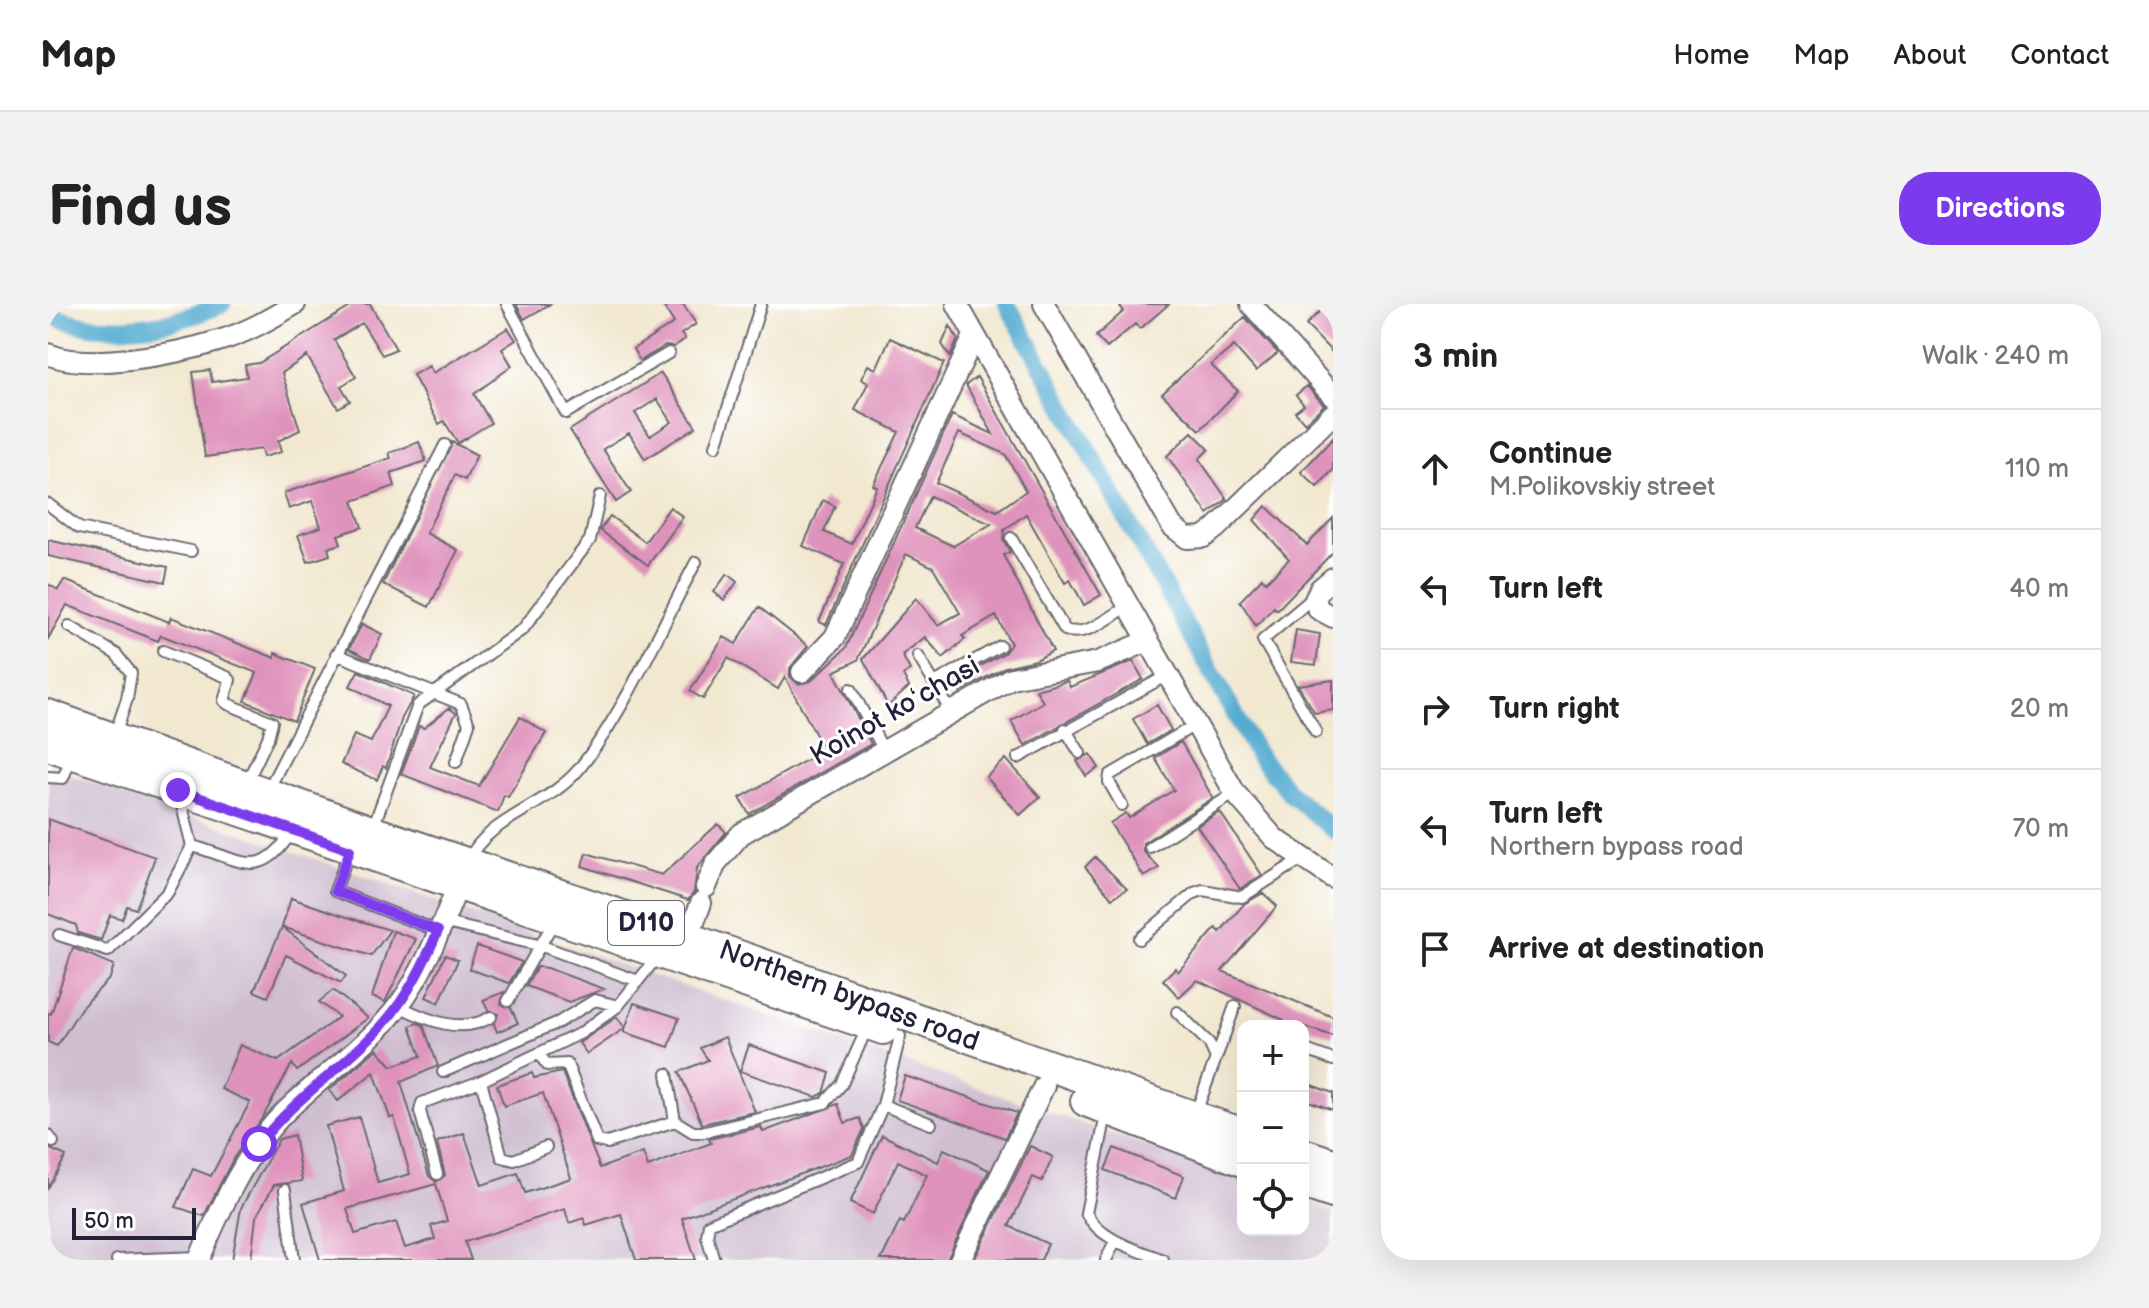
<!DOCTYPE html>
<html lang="en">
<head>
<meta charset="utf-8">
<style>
  :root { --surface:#fff; --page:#f2f2f2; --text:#222; --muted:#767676; --line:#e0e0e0; --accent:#7c3aed }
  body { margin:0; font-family:"Balsamiq Sans",sans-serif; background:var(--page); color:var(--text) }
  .controls { position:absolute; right:24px; bottom:24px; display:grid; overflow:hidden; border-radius:16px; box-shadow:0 8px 32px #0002 }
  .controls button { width:72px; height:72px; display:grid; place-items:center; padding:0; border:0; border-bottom:2px solid var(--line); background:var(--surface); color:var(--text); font:40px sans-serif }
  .scale { position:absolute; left:24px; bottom:20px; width:124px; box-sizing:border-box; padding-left:8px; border:4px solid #22223b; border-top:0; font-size:22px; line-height:28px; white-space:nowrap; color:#22223b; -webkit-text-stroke:6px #fff; paint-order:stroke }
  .stop { position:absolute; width:24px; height:24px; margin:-18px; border:6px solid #7c3aed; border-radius:50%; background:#fff }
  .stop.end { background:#7c3aed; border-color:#fff; box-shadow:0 2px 8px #0008 }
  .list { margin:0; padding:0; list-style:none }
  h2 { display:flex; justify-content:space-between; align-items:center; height:104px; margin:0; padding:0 32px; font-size:34px }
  h2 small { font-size:26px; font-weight:400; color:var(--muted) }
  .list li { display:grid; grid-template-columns:52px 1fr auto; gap:24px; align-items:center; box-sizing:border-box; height:120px; padding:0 32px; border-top:2px solid var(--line) }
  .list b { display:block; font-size:30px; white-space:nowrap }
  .list p { margin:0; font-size:26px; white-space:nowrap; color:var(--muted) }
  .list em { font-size:26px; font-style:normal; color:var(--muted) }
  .icon { flex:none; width:44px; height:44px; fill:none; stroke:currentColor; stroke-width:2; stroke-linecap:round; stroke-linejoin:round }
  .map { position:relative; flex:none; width:1285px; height:956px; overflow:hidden; border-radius:32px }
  header { display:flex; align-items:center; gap:48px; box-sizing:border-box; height:112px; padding:0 40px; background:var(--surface); border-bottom:2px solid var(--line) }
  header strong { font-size:38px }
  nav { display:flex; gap:44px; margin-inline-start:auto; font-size:28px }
  .intro { display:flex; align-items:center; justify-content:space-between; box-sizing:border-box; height:192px; padding:0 48px }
  h1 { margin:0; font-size:56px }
  .button { padding:20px 36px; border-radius:32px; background:var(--accent); color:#fff; font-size:28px; font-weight:700 }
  main { display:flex; gap:48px; padding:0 48px }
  aside { flex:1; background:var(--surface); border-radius:32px; box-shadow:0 8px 32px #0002 }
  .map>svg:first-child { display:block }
  .industrial { fill:#cfbdd0 }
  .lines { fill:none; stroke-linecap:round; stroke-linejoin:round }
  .canal { stroke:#55acd1; stroke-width:18 }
  .building { fill:#df92bb; fill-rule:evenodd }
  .lane-casing { stroke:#6b676f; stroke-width:14 }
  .street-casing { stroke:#6b676f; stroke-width:24 }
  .primary-casing { stroke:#6b676f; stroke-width:34 }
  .lane { stroke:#fff; stroke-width:10 }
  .street { stroke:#fff; stroke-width:20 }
  .primary { stroke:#fff; stroke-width:30 }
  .route { stroke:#7c3aed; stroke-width:10 }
  .labels { text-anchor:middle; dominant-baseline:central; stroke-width:6; stroke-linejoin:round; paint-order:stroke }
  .shield { fill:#fff; stroke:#646476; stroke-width:2 }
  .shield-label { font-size:26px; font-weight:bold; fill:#22223b }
  .street-label { font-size:28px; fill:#22223b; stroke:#fff }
</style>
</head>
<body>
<header>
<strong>Map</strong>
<nav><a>Home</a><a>Map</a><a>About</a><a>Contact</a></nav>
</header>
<div class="intro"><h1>Find us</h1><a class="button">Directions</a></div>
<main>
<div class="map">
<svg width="1285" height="956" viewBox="0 0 1285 956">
  <rect width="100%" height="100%" fill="#fff"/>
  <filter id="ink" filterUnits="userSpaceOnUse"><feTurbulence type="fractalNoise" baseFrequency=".0125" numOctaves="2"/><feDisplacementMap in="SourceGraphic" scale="16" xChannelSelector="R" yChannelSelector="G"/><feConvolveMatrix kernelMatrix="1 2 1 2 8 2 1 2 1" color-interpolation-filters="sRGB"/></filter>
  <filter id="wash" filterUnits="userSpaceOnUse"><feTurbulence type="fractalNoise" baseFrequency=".006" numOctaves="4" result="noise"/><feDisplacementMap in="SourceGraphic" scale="32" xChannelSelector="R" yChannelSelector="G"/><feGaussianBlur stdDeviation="1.8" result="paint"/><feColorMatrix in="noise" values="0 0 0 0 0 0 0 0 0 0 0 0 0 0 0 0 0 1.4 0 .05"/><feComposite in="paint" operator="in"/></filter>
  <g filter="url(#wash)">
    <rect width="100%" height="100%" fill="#f2e8d0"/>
    <path class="industrial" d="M0,463l1195,412v51h60v-30l30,11v49h-1285z"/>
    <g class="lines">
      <path class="canal" d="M959,0l250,450 34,40 42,36
        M0,10c52,24 124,13 174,-10"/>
    </g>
    <g id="blocks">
      <path class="building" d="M307,0h15l26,45 -14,6 -20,-32 -28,17 22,37 -15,9 9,15 -12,7 -31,-52 -25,17 18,57 -22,11 3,11 -18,5 -2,-8 -56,8 -12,-85 17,-2 2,12 35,-5 -2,-12 14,-2z
        M468,0h34l-26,15z
        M614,0h21l13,20 -15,10 4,5 -11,8 -9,-1 -25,15 -7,-12 41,-26z
        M1070,0h51l-29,25 -5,-5 -28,24 -11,-12 28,-25z
        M1279,0h6v49l-27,-28z
        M1197,13l33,36 -22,18 -22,-25 -23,19 27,26 -38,39 -38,-36z
        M902,22l8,13 -8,18 -8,-13z
        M460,24l8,12 -14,9 10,17 -38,28 17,29 -33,20 -14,-22 -5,3 -26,-49 16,-9 4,7z
        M842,34l54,25 -118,262 -7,-3 25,-58 -41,-18 20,-46 12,6 -11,26 28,12 25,-57 -4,-2 26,-53 -44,-22 13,-27 -7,-4 7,-14 8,4z
        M613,69l35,54 -51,32 -16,-26 -26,16 28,43 -15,10 -46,-72zM609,95l15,23 -22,14 -15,-23z
        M929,73l124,218 -17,10 -14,-25 -5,3 -39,-69 -22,16 -1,9 7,13 -7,3 50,96 -17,9 -31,7 -45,25 -6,-11 50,-28 7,-9 -15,-28 -34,20 3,3 -22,19 -18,-21 -23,18 8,15 -7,5 6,12 -21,19 -25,-47 53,-61 22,27 22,-12 -27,-46 -27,-13 -48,106 -24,12 37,72 -122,70 -9,-16 84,-48 -39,-73 -7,12 -50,-31 -25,41 -13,-8 34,-54 12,7 23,-37 49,39 -18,22v8l8,8 13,-3 35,-33 106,-233 41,19 -27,-49zM911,129l46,21 21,37 -29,20 -61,-28zM882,192l61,28 -38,22 -38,-18z
        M1259,82l17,19 -19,18 -10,-11 9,-7 -8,-10z
        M1144,128l17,17 -10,10 28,40 -19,15 -41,-58z
        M1285,134v32l-16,17 -16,-15z
        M371,138l7,19 -35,12 4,13 -42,15 9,26 -24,8 3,9 -13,4 2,7 -22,7 -10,-27 23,-8 -9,-26 -23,8 -5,-16 107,-35 -2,-5z
        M404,138l25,13 -12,25 -10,-5 -29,58 32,17 -29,57 -46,-23z
        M1218,202l41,39 26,-27v34l-56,58 -3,-3 -18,19 -16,-25 22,-23 4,4 23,-23 -35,-39z
        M622,203l13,10 -35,48 -48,-35 10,-14 35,26z
        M0,236l120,27 -3,15 -117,-26z
        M679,270l10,8 -13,18 -10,-8z
        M16,276l105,42 2,-5 104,41v-5l40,16 -21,52 -49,-20 12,-28 -96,-38 -3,6 -91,-36 -19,34v-55l10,6z
        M314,320l20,10 -12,25 -21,-10z
        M1248,326l24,4 -4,31 -25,-3z
        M1085,357l10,18 -118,66 -14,-24 32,-19 -7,-12 31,-9 3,6z
        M310,367l56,25 -12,22 -16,50 -3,-2 -6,14 -36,-16 13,-29 17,7 17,-36 -38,-20z
        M1285,376v30l-18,3 -17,-28z
        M1109,401l14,25 -24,14 -14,-25z
        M401,404l7,5 -26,54 49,19 41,-69 26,16 -38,64 -4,-2 -6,17 -97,-38 18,-48 5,2z
        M1133,438l32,56 -70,45v8l16,17 -15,9 -34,-54 16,-10 3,5 45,-28 -19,-32z
        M1042,450l9,14 -13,8 -9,-15z
        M958,455l34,38 -20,18 -34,-38z
        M1172,508l42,63 -22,14 -43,-63z
        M0,515l107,38 -19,52 -9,-3 -5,13 -12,-4 -9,25 -23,-7 -2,-8 -28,-11z
        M670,520l8,8 -29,36 -3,24 -6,8 -106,-34 4,-13 76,22z
        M1047,553l32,32 -15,9 -27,-31z
        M1215,589l14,13 -55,65 111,46v19l-30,-10h-21l2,-6 -87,-40 -18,17 -16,-17 12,-12 3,4 38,-44 4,4 24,-28z
        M243,594l56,19 43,13 -19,26 -89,-29z
        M234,623l64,49 -5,7 -55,-28 -18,42 -14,-6z
        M345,627l23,8 -31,63 -13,-5z
        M429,642l45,16 -13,21 -40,-14z
        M25,644l41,17 -4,13 -29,30 -24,38 -9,-4v-29l3,1z
        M397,651l13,5 -19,43 -13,-6z
        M489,663l10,1 57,21 -35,13 -43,-16z
        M285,686l35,28 -71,53 -5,-7 -29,53 -29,40 -30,59 -28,-9 17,-38 18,7 39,-74 -29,-13 19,-44 38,16 61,-44 -20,-15z
        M456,688l-3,12 10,4 7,15 -21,9 -3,-8 4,-10 -10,-4 -5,-10z
        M586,699l45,15 -10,29 -45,-15z
        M569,713l8,11 -38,26 -8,-11z
        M369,719l6,2 15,41 -37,16 28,94 7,6 9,-7 -8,-33 27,-9 18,52 36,-12 7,20 46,-15 -28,-85 -39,13 -7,-21 35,-12 2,5 28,-6 38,96 43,-15 5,14 63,-24 -2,-4 52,-12 2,5 75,-28 7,19 15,-5 4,11 -12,26 -170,63 14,42h-60l-15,-46 -35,11 -2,-7 -15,5 -4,-14 -100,33 6,18h-151l-17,-57 41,-12 -18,-65 33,-9 19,66 32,-9 -16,-57 -4,1 -16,-46 -36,29 -9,-11 48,-41 15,17 29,-10 -11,-30zM388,880l11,37 -16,5 4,13 -30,9 -9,-26 -41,12 -8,-25z
        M677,733l30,75 -53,12 -23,-52 29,-12 -8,-12z
        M701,741l81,28 -6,20 -8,4 -76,-26z
        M857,772l55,18 57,19 -12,25 -108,-38z
        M1255,778l30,11v17l-30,-11z
        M246,831l8,46 -28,4 -18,32 -5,43h-19l9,-52 38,-69z
        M834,831l56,27 6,-13 45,21 -42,90h-66l19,-39 4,2 23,-48 -29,-14 -25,53 -23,-11z
        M982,842l23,11 -11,24 -9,-4 -24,49 39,18 -7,16h-67z
        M0,844l18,8 -18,32z
        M1066,844l70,28 -8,22 -71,-28z"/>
    </g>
  </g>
  <g filter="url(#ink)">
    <use href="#blocks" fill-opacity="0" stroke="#6b676f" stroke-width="2"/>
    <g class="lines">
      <defs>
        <path id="lane" d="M459,0l59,109 103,-60
          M668,142l45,-142
          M0,200l31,24 112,23
          M963,234l54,92c21,8 45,-13 63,-24
          M1267,292l-52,44 53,92
          M21,322l47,28 15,19 -4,26 -13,38
          M115,347l64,26 3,3 -6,21 4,3 44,18 -4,16 -22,46
          M288,350l125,50 8,20 -13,38
          M870,352l32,54
          M886,379l66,-37
          M803,385l32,60
          M1017,425l15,24
          M970,454l148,-82
          M0,473l15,1 8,-20
          M219,488l178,-347
          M1074,501l-13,-23 1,-7 85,-50
          M324,526l46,-125 105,-76 67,-89 10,-44
          M144,542c49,13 69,37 100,-15
          M1102,543l85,-54
          M301,548l-14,39 103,40
          M420,557c19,-43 80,-54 111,-92 46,-57 82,-142 117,-207
          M394,618l100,24 96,35
          M11,631l49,16 60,-59 24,-46 -13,-52
          M1091,635l55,-46 9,-3 39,7 58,-37
          M460,697l47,-81
          M351,702c28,14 62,29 92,11
          M1129,708l32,31 7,15 -21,57
          M1255,745l30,11
          M492,751l7,10 20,-1 30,77 10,2 68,-22 18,11h12l120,-29 17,-19 25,-56
          M1168,754l19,-52
          M395,768l116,-50 36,-22 23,6
          M619,770l8,47
          M433,777l21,76 12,3 32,-13
          M835,801l48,19
          M1059,806l-21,103c15,28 50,36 77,47
          M0,831l5,7
          M389,870l-17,-63 2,-8 59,-22 100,-48 37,-27 40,-50
          M237,886l9,70
          M69,956l83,-3
          M666,956l-7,-24 2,-12 149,-62 25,-57 17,-69
          M1058,956l9,-19"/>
        <path id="street" d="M909,0l278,489 39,45 59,40
          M996,0l128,222 15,12 17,-1 12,-9 117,-114
          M1203,0l82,92
          M0,50c39,17 129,0 170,-13 28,-8 52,-22 77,-37
          M1285,274l-13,11 -5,11 3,9 15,8
          M754,368l33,-35 139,-301
          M658,583l10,-24 25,-29 270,-156 87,-16 50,-21
          M640,634l13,-35
          M151,956c20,-49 47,-109 85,-147 37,-37 84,-66 115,-108 29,-39 45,-87 64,-131
          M912,956l84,-174"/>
        <path id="primary" d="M0,411l323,116 317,107 555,196
          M0,441l835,284
          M1038,797l157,60
          M1255,850l30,10
          M1255,879l30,10"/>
      </defs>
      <use href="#lane" class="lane-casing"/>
      <use href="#street" class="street-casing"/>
      <use href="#primary" class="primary-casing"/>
      <use href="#lane" class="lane"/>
      <use href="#street" class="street"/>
      <use href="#primary" class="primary"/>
    </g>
  </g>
  <g class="lines" filter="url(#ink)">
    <path class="route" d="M130,486l172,60 -15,41 103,40c-14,32 -29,63 -52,90 -39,45 -90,75 -127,123"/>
  </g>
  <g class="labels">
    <rect class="shield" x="560" y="597" width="76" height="44" rx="6"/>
    <g class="shield-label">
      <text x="598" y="619">D110</text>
    </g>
    <g class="street-label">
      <text transform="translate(847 407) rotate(-30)">Koinot koʻchasi</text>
      <text transform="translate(801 692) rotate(20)">Northern bypass road</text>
    </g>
  </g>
</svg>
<div class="controls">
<button>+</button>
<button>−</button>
<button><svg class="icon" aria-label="locate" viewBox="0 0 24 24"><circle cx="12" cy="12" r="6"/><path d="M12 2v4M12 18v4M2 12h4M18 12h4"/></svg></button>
</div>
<div class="scale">50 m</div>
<div class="stop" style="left:211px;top:840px"></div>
<div class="stop end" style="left:130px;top:486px"></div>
</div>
<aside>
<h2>3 min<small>Walk · 240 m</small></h2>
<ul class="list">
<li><svg class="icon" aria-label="ahead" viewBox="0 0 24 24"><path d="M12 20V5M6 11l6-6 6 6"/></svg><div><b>Continue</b><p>M.Polikovskiy street</p></div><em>110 m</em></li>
<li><svg class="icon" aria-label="left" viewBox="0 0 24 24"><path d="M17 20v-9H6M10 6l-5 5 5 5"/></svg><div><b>Turn left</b></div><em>40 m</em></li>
<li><svg class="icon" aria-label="right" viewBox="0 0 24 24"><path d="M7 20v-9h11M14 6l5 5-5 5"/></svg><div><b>Turn right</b></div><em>20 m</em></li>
<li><svg class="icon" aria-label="left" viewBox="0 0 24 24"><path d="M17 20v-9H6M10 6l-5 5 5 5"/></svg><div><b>Turn left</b><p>Northern bypass road</p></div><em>70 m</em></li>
<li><svg class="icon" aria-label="arrive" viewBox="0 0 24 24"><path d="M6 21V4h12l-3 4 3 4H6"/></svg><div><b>Arrive at destination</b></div></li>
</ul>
</aside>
</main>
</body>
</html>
